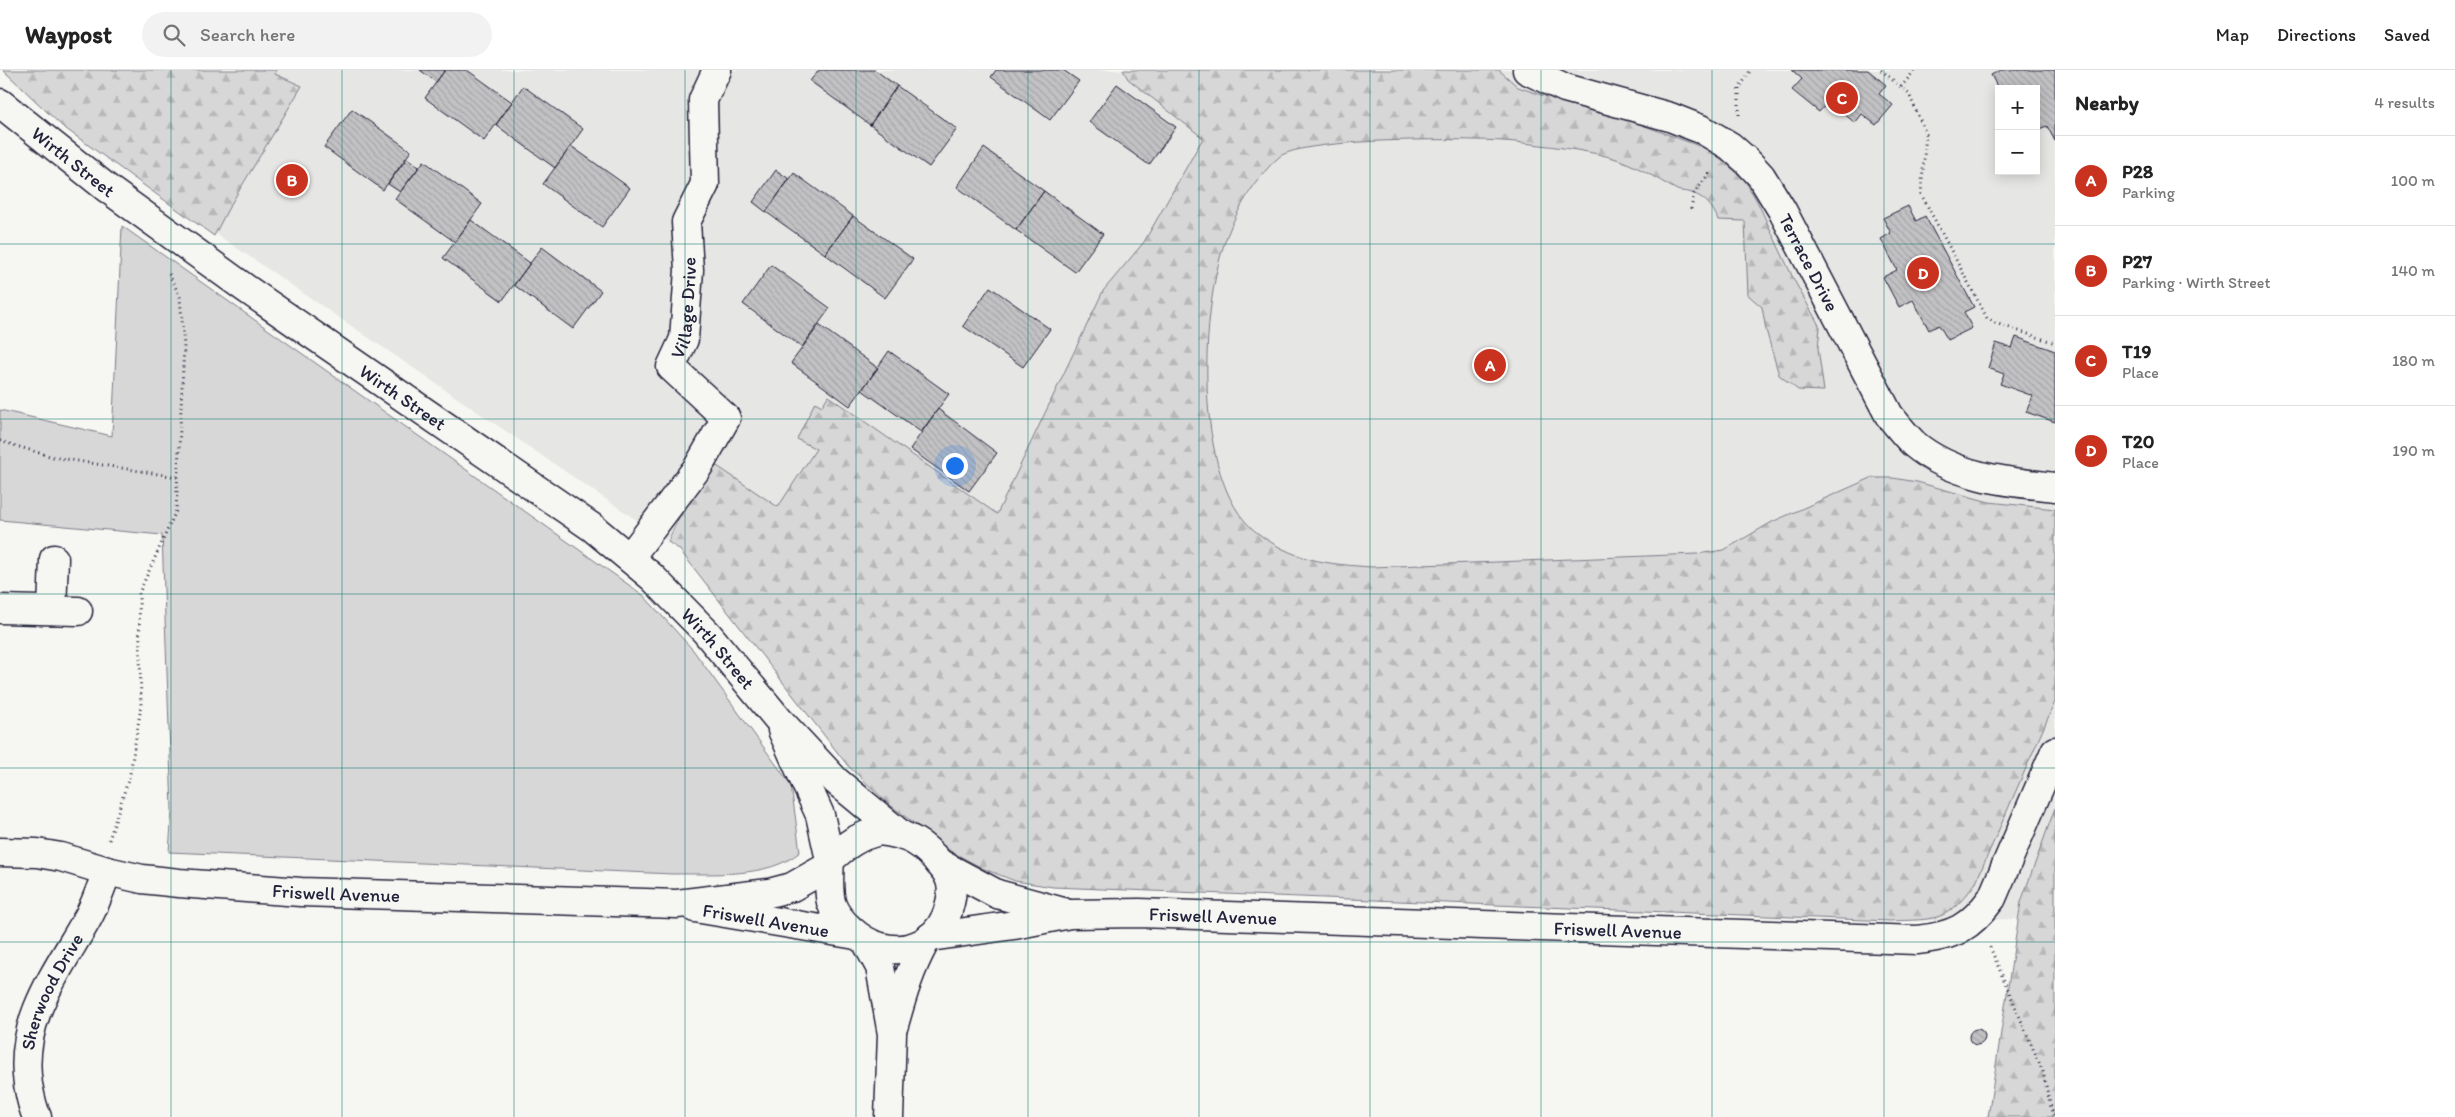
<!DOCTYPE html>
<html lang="en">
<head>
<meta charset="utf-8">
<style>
  :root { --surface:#fff; --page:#f2f2f2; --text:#222; --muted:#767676; --line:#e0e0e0; --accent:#c8321e }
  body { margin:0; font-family:Itim,sans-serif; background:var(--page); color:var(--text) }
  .controls { position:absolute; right:15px; top:15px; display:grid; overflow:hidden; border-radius:0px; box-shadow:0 2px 12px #0003 }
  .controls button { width:45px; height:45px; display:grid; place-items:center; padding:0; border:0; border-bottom:1px solid var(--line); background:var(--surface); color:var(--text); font:25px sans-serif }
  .you { position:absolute; left:954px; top:395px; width:18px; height:18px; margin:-12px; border:4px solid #fff; border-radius:50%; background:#1a73e8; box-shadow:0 0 0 8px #1a73e833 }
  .badge { display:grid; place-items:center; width:32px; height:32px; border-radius:50%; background:var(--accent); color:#fff; font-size:16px; font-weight:700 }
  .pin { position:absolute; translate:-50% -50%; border:2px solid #fff; box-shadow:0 1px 5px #0006 }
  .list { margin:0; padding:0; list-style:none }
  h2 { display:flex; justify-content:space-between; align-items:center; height:65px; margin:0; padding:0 20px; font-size:21px }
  h2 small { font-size:16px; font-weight:400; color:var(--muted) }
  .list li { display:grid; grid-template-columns:32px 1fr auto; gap:15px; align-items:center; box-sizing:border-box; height:90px; padding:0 20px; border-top:1px solid var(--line) }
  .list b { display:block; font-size:19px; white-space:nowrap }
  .list p { margin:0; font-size:16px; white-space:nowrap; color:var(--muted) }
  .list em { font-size:16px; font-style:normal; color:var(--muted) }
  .icon { flex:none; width:28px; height:28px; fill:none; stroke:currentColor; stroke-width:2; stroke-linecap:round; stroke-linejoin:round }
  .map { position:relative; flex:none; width:2055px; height:1047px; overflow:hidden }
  header { display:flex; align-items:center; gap:30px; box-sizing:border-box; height:70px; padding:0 25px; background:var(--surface); border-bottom:1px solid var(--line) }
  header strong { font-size:24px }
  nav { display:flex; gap:28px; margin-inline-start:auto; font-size:18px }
  .search { width:350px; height:45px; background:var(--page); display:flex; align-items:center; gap:12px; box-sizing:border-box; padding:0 18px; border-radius:28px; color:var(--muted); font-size:19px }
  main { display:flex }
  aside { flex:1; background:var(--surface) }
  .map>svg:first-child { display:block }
  .built { fill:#e6e6e4; fill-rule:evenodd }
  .green { fill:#d7d7d7; stroke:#7c7c89 }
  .forest { fill:url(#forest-firs); stroke:#7c7c89 }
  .building { fill:url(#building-back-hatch); stroke:#22223b }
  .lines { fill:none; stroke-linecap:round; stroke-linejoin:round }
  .minor-casing { stroke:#22223b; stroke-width:31 }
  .path { stroke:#22223b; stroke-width:3; stroke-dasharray:1 4; stroke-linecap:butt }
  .minor { stroke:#f6f6f2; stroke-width:28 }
  .grid { fill:none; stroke:#0f766e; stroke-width:1; stroke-opacity:0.55 }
  .labels { text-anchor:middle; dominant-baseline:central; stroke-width:5; stroke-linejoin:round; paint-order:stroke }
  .street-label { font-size:19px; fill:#22223b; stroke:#f6f6f2 }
</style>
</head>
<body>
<header>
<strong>Waypost</strong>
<div class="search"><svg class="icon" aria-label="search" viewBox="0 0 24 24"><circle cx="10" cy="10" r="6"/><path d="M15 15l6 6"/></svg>Search here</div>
<nav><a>Map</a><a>Directions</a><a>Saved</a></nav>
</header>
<main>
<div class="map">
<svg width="2055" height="1047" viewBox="0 0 2055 1047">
  <defs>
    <pattern id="forest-firs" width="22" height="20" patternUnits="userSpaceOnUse" patternTransform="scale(1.25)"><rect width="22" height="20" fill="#d7d7d7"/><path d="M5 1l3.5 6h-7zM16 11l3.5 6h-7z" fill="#b8b8b9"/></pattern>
    <pattern id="building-back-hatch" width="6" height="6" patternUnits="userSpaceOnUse" patternTransform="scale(1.25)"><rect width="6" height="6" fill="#c2c2c4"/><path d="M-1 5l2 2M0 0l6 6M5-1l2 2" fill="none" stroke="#a6a6a9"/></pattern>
  </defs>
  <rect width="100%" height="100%" fill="#f6f6f2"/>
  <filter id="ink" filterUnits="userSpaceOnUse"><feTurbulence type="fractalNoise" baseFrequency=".02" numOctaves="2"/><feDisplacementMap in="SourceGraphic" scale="10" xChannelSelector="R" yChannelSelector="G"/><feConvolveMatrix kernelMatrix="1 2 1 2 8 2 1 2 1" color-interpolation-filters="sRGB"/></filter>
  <g filter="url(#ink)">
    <path class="built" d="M3,0h2052v738l-34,94 -3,17 -128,2 -837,-34 -38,-6 -31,-12 -32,-17 -62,-47 -42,-39 -169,-217 -555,-378 -62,-45zM1999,19h37v82h-37z"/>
    <path class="green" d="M122,156l521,369 50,55 98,135 9,67c-33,27 -87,21 -127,22l-504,-22 3,-42 -10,-275 -162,-15v-110l112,26z"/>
    <path class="forest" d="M3,0h274l-2,4 27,12 -74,123 -14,27 -152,-110z
      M1123,0h376l19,17 50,17 66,18 76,28 34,29 13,22 37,79 26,47 -2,21 6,43 -26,-1 -19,-15 -13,-45 -4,-23 -14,-12 -3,-74 -27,-1c-4,-12 -13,-23 -26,-27 -5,-2 -10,-1 -15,-3 -22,-12 -42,-26 -67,-33 -30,-8 -63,-11 -94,-15 -36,-4 -213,-5 -237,15 -23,20 -41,51 -52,79 -27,69 -35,244 28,295 38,30 71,33 117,36l325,-13 27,-4 48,-28 99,-44h22l24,4 72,20 66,7v193l-80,182c-29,39 -39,35 -85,37l-837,-34 -38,-6 -31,-12 -32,-17 -62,-47 -42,-39 -169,-217 -11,-7c11,-28 27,-56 49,-76l61,41 38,-58 -19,-10 18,-37 7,4 6,-10 169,118 106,-223 41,-49 59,-104 -75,-59z
      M2055,738v309h-67l33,-215z"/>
    <path class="building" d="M420,0h25l-9,12z
      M445,0h22l45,32 -28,39 -59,-43z
      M819,0h56l22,16 -27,39 -60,-44z
      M996,0h67l16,11 -29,39 -59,-43z
      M1792,0h76l18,15 -7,9 14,11 -17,20 -14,-11 -7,9 -26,-22 -10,11 -27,-22 10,-11z
      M2001,0h54v71l-8,-15 -11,4v-41l-37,1 -8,-15z
      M1117,14l59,43 -27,38 -60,-43z
      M523,16l60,43 -28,39 -59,-43z
      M897,16l60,43 -28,38 -59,-42z
      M352,39l59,42 -28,39 -59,-43z
      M571,76l59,42 -28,39 -59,-43z
      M984,78l60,43 -28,39 -59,-43z
      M407,88l12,9 -19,25 -12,-8z
      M424,91l58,43 -27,38 -60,-43z
      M776,100l13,9 -23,33 -13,-10z
      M794,103l59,43 -28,38 -59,-42z
      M1044,121l59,43 -28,38 -59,-42z
      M1908,136l8,15 9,-5 49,91 -10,5 8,16 -24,12 -9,-15 -10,5 -16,-30 -14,7 -16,-30 14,-7 -16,-31 10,-6 -8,-15z
      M853,146l60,43 -28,39 -60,-44z
      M471,150l59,43 -28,38 -59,-43z
      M542,177l59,44 -28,38 -59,-44z
      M771,195l59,43 -28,39 -59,-43z
      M990,217l60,42 -27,38 -60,-41z
      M819,255l59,43 -28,38 -59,-43z
      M2016,267l39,14v71l-29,-10 7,-16 -33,-12 4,-10 -16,-6 8,-25 16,5z
      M889,281l60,43 -28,38 -59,-42z
      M938,339l59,44 -28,38 -59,-42z
      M1969 967a8 8 0 1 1 16 0a8 8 0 1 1-16 0Z"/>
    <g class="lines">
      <defs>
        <g id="minor">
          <path id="s1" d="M1527,0l38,18 105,29 33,13 27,16 17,15 14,15 21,34 107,205c8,10 16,20 25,29 39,33 93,38 141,43"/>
          <path id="s2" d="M0,33l108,86 137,99 348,240 59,49 54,55 72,87 58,62 63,52"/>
          <path id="s3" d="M630,487l68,-90 28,-49 -55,-51 13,-28 5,-69 -3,-48 19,-38 -2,-84 14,-30"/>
          <path d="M0,539l78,2"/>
          <path d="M52,540l2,-51"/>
          <path d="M782,660l38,85 10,45"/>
          <path d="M880,761c28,3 43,12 61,34 10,11 13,23 9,38 -10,50 -64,60 -99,27 -8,-7 -17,-17 -20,-28 -3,-13 -2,-28 -1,-42 16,-15 28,-24 50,-29z"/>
          <path id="s4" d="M0,782l37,1 24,4 46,14 35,8 37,4 122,9 376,12 92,-11 23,-6 37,-21"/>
          <path d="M939,793l58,31 66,18"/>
          <path id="s5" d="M695,838l161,27"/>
          <path id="s6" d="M930,867l84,-12 56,-11 69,-1 778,27c37,-4 53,-12 75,-42l63,-147"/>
          <path d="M867,873l13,24 12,67 -3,83"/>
          <path d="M894,955c8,-29 16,-56 31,-83"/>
          <path id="s7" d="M37,1047c-5,-10 -7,-22 -9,-33 -10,-63 29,-112 58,-163 9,-15 15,-33 21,-50"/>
        </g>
      </defs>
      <use href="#minor" class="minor-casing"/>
      <path class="path" d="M1881,0l28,24 17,40 -5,60 66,124 8,5 60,20
        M1901,17l14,-17
        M1739,45v-26l11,-18
        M1691,139l3,-15 16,-22
        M0,371l53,16 124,20
        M109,770l21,-66 11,-67 -2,-114 37,-82 8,-165 -4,-49 -11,-23
        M1990,877l53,125 10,45"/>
      <use href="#minor" class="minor"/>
    </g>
  </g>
  <path class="grid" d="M171,0v1047M342,0v1047M514,0v1047M685,0v1047M856,0v1047M1028,0v1047M1199,0v1047M1370,0v1047M1541,0v1047M1712,0v1047M1884,0v1047M0,174h2055M0,349h2055M0,524h2055M0,698h2055M0,872h2055"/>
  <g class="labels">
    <g class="street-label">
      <text stroke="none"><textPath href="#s2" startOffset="94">Wirth Street</textPath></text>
      <text stroke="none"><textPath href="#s1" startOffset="360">Terrace Drive</textPath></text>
      <text stroke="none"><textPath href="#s3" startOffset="306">Village Drive</textPath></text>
      <text stroke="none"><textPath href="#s2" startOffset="499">Wirth Street</textPath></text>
      <text stroke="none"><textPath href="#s2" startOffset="904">Wirth Street</textPath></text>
      <text stroke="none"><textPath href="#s4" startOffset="340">Friswell Avenue</textPath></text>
      <text stroke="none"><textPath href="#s6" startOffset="285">Friswell Avenue</textPath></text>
      <text stroke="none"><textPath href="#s5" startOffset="72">Friswell Avenue</textPath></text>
      <text stroke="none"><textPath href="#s6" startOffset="690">Friswell Avenue</textPath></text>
      <text stroke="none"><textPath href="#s7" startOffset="132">Sherwood Drive</textPath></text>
    </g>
  </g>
</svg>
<div class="controls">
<button>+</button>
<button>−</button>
</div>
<div class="you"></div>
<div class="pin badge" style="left:1490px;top:295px">A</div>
<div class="pin badge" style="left:292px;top:110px">B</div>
<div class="pin badge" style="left:1842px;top:28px">C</div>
<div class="pin badge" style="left:1923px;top:203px">D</div>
</div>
<aside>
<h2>Nearby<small>4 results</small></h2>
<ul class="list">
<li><span class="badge">A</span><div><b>P28</b><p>Parking</p></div><em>100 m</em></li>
<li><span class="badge">B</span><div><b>P27</b><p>Parking · Wirth Street</p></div><em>140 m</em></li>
<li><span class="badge">C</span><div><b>T19</b><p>Place</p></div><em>180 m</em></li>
<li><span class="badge">D</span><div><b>T20</b><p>Place</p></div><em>190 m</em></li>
</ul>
</aside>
</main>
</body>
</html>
